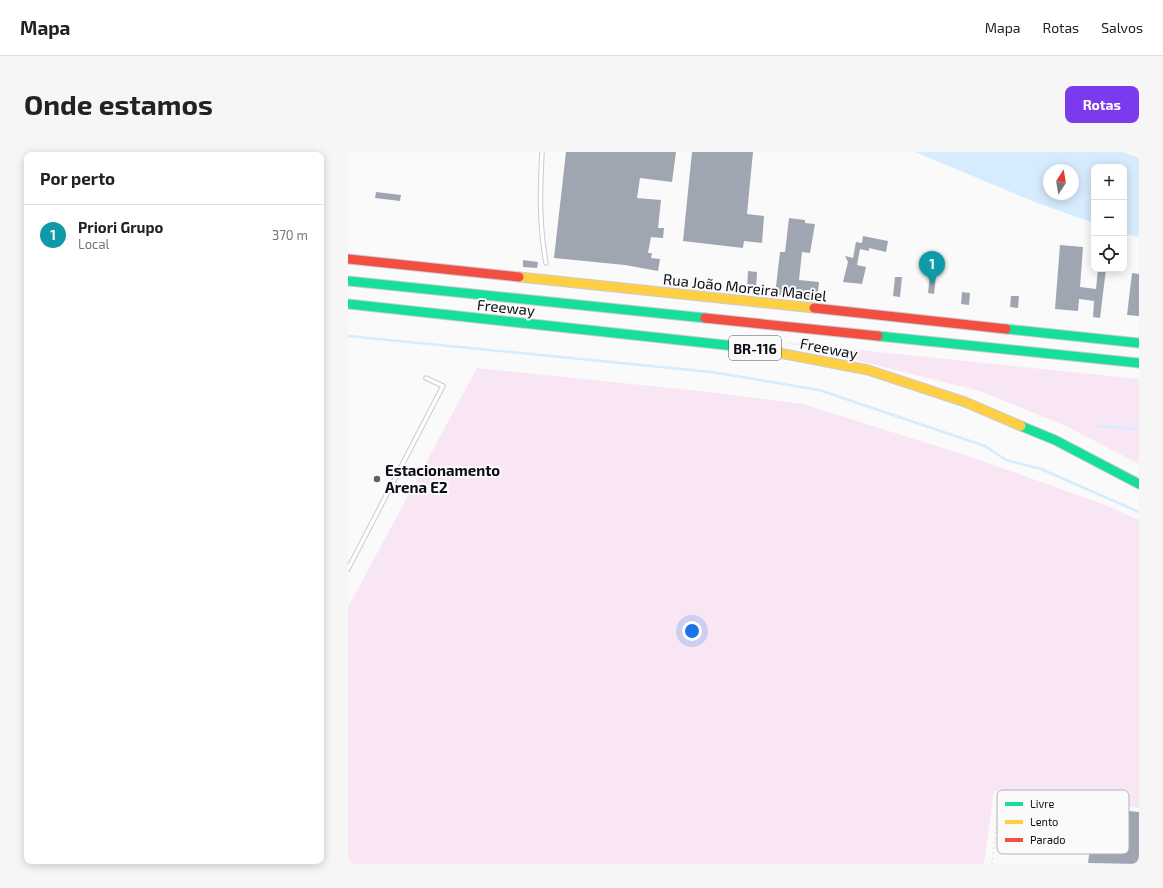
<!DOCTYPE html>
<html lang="pt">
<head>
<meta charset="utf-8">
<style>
  :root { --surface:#fff; --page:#f6f6f6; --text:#222; --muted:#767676; --line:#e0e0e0; --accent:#7c3aed }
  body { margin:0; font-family:"Exo 2",sans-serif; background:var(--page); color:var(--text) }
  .controls { position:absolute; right:12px; top:12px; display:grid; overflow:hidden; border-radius:8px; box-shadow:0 2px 10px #0003 }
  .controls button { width:36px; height:36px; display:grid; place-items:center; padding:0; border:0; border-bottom:1px solid var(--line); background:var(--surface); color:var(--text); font:20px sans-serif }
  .compass { position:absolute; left:695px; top:12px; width:36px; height:36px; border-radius:50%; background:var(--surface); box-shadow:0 2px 10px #0003; rotate:12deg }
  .you { position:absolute; left:344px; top:479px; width:14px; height:14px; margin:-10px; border:3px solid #fff; border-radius:50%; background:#1a73e8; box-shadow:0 0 0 6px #1a73e833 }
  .badge { display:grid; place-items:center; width:26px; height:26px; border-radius:50%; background:var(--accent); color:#fff; font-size:13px; font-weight:700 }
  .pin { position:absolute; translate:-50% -33px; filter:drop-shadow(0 1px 2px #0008) }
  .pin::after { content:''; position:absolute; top:21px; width:14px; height:12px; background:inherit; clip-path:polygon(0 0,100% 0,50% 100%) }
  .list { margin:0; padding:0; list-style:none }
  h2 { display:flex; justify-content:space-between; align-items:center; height:52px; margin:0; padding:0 16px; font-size:17px }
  h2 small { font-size:13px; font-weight:400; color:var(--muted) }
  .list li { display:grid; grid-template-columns:26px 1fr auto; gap:12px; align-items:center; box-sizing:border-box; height:60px; padding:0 16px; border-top:1px solid var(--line) }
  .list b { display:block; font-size:15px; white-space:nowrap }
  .list p { margin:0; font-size:13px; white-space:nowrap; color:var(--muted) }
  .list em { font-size:13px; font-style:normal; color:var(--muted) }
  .icon { flex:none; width:22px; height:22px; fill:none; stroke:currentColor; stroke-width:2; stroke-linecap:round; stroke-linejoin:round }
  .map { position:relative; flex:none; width:791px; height:712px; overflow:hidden; border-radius:8px }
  header { display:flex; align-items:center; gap:24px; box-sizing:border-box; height:56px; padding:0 20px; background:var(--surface); border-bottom:1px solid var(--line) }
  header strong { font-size:19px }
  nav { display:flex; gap:22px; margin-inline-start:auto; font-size:14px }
  .intro { display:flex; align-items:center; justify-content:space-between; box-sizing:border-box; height:96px; padding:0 24px }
  h1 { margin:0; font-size:28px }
  .button { padding:10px 18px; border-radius:8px; background:var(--accent); color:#fff; font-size:14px; font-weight:700 }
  main { display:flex; gap:24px; padding:0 24px }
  aside { flex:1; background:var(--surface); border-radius:8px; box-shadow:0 2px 10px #0003 }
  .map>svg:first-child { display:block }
  .green { fill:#f9e6f4 }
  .water { fill:#d6ebfd; fill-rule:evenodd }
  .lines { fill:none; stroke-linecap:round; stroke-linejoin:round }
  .stream { stroke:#d6ebfd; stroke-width:2.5 }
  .building { fill:#a0a5b2 }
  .lane-casing { stroke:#cccbd2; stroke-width:5.5 }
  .fast-casing { stroke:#cccbd2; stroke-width:11 }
  .slow-casing { stroke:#cccbd2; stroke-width:11 }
  .jam-casing { stroke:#cccbd2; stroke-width:11 }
  .path { stroke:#e4e4e5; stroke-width:1.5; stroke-dasharray:2 3; stroke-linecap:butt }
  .lane { stroke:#fefefe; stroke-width:3.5 }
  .fast { stroke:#16e098; stroke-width:9 }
  .slow { stroke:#ffcf43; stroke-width:9 }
  .jam { stroke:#f24e42; stroke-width:9 }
  .poi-dot { fill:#605f66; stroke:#fafafa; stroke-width:1.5 }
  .labels { text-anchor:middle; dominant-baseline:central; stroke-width:4; stroke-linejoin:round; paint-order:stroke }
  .shield { fill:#fafafa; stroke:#54535b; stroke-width:1 }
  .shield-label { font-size:14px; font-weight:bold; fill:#0d0c17 }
  .street-label { font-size:15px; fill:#0d0c17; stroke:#fafafa }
  .poi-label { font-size:15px; font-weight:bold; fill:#0d0c17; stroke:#fafafa; text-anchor:start }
  .key { fill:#fafafa; stroke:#b3b3b6; stroke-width:1 }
  .key-label { font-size:11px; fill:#0d0c17 }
</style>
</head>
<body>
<header>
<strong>Mapa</strong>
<nav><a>Mapa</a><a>Rotas</a><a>Salvos</a></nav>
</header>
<div class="intro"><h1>Onde estamos</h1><a class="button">Rotas</a></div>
<main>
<aside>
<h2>Por perto<small></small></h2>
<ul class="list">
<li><span class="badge" style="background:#0f9aa8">1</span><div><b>Priori Grupo</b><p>Local</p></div><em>370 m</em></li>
</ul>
</aside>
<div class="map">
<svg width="791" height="712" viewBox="0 0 791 712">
  <rect width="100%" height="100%" fill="#fafafa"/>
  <path class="green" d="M435,190l356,37v85l-71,-37 -88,-36z
    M129,216l223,23 103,13 162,51 138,49 36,16v288l-145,-17 -10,73h-636v-257z"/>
  <path class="water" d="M567,0h208l16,6v79l-15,-3v-67h-30v56l-57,-20zM701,18h24v24h-24z"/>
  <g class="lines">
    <path class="stream" d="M0,184l363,36 108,18 166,56 21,14 35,9 98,43
      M751,274l40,3"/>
  </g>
  <path class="building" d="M218,0h110l-4,30 -32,-4 -3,20 24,2 -3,28h6l-1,10 -12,-1 -3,16h4l-1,5 9,1 -2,12 -33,-6 -71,-7z
    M344,0h61l-6,62 17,2 -2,27 -18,-2 -1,7 -60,-7z
    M28,40l25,3 -1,6 -25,-3z
    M441,66l16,2v3l10,1 -5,29 -8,-1 -3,28 20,2 -2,19 -35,-4v-2h-7l5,-43h5z
    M515,84l25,5 -2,11 -17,-4v3l-9,-2 -3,16 9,2 -4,17 -19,-2 5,-20 -3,-6 8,2 3,-16 6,1z
    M712,93l23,2 -3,40 16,2 2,-20h8l-6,49 -7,-1 1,-16 -15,-2 -1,12 -23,-2z
    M175,108l15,2 -1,6 -14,-1z
    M400,119l9,1 -1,18 -9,-1z
    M784,121l7,1v42l-12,-1z
    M582,123l6,1 -2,18 -6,-1z
    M547,125h7l-2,20 -7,-1z
    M614,140l8,1 -1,12 -8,-1z
    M663,144h8l-1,12 -8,-1z
    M752,656l39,4v52l-51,-1 3,-23 5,1z"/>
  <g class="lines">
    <defs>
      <path id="lane" d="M194,0c-2,38 -3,73 4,111
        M0,417l95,-183 -17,-8"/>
      <path id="fast" d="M0,129l357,37
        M0,152l405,44
        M658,177l133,14
        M530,184l261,27
        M673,274l34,14 84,44"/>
      <path id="slow" d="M171,125l295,31
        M405,196l115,22 97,32 56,24"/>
      <path id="jam" d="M0,107l171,18
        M466,156l192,21
        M357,166l173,18"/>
    </defs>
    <use href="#lane" class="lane-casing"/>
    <use href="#fast" class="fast-casing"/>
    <use href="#slow" class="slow-casing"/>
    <use href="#jam" class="jam-casing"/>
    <path class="path" d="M644,712l7,-62"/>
    <use href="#lane" class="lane"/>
    <use href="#fast" class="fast"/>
    <use href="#slow" class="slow"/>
    <use href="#jam" class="jam"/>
  </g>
  <circle class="poi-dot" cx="29" cy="327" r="4"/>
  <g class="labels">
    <rect class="shield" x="381" y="184" width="52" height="24" rx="3"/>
    <g class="shield-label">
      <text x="407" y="196">BR-116</text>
    </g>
    <g class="street-label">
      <text transform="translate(397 135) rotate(6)">Rua João Moreira Maciel</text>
      <text transform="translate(158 155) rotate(6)">Freeway</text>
      <text transform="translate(481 196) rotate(11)">Freeway</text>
    </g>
    <g class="poi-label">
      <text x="37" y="318">Estacionamento<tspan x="37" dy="17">Arena E2</tspan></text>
    </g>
  </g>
  <rect x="649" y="638" width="132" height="64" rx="6" class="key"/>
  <rect x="657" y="650" width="18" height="4" fill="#16e098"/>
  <rect x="657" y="668" width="18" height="4" fill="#ffcf43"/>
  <rect x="657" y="686" width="18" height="4" fill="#f24e42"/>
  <g class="key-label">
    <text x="682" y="656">Livre</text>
    <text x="682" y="674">Lento</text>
    <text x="682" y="692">Parado</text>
  </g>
</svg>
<div class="controls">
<button>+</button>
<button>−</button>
<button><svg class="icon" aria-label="locate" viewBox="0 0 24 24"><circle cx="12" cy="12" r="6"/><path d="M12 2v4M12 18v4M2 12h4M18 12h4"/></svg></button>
</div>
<svg class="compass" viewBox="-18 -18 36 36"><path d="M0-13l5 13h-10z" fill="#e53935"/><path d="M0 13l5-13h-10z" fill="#767676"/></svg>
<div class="you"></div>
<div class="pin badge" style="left:584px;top:132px;background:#0f9aa8">1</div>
</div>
</main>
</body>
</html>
